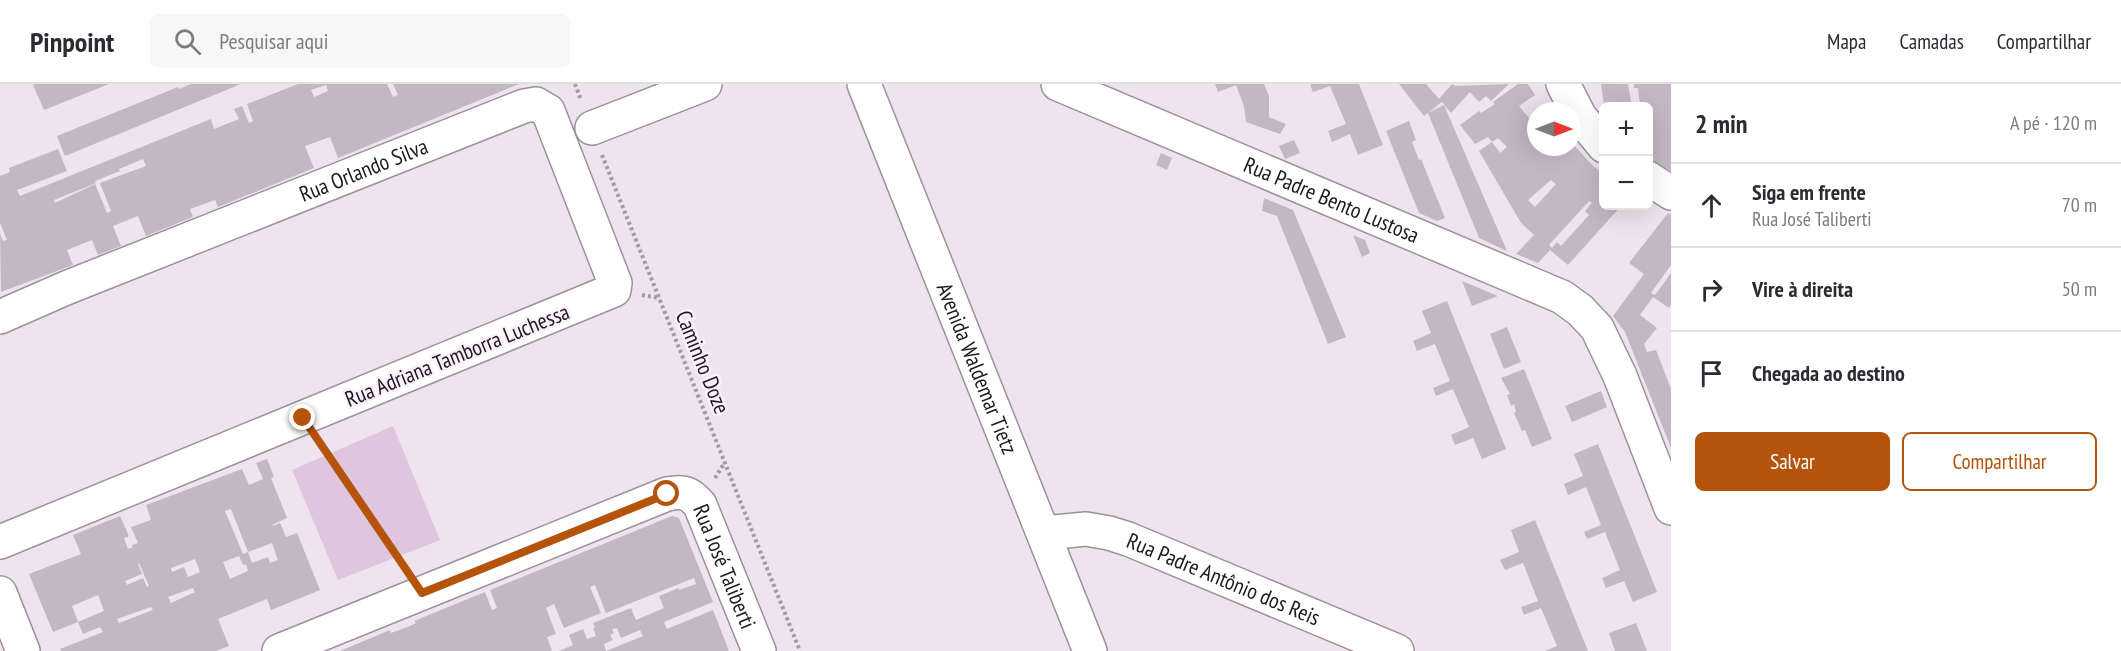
<!DOCTYPE html>
<html lang="pt">
<head>
<meta charset="utf-8">
<style>
  :root { --surface:#fff; --page:#f7f7f7; --text:#2b2b33; --muted:#7c7c81; --line:#e1e1e2; --accent:#b45309 }
  body { margin:0; font-family:"PT Sans Narrow",sans-serif; background:var(--page); color:var(--text) }
  .controls { position:absolute; right:18px; top:18px; display:grid; overflow:hidden; border-radius:9px; box-shadow:0 6px 24px #0002 }
  .controls button { width:54px; height:54px; display:grid; place-items:center; padding:0; border:0; border-bottom:2px solid var(--line); background:var(--surface); color:var(--text); font:30px sans-serif }
  .compass { position:absolute; left:1527px; top:18px; width:54px; height:54px; border-radius:50%; background:var(--surface); box-shadow:0 6px 24px #0002; rotate:90deg }
  .stop { position:absolute; width:18px; height:18px; margin:-14px; border:4px solid #b45309; border-radius:50%; background:#fff }
  .stop.end { background:#b45309; border-color:#fff; box-shadow:0 2px 6px #0008 }
  .list { margin:0; padding:0; list-style:none }
  h2 { display:flex; justify-content:space-between; align-items:center; height:78px; margin:0; padding:0 24px; font-size:26px }
  h2 small { font-size:20px; font-weight:400; color:var(--muted) }
  .list li { display:grid; grid-template-columns:39px 1fr auto; gap:18px; align-items:center; box-sizing:border-box; height:84px; padding:0 24px; border-top:2px solid var(--line) }
  .list b { display:block; font-size:22px; white-space:nowrap }
  .list p { margin:0; font-size:20px; white-space:nowrap; color:var(--muted) }
  .list em { font-size:20px; font-style:normal; color:var(--muted) }
  .actions { display:flex; gap:12px; padding:18px 24px }
  .actions a { flex:1; padding:14px 0; border:2px solid var(--accent); border-radius:9px; text-align:center; font-size:21px; color:var(--accent) }
  .actions .main { background:var(--accent); color:#fff }
  .icon { flex:none; width:33px; height:33px; fill:none; stroke:currentColor; stroke-width:2; stroke-linecap:round; stroke-linejoin:round }
  .map { position:relative; flex:none; width:1671px; height:567px; overflow:hidden }
  header { display:flex; align-items:center; gap:36px; box-sizing:border-box; height:84px; padding:0 30px; background:var(--surface); border-bottom:2px solid var(--line) }
  header strong { font-size:28px }
  nav { display:flex; gap:33px; margin-inline-start:auto; font-size:21px }
  .search { width:420px; height:54px; background:var(--page); display:flex; align-items:center; gap:15px; box-sizing:border-box; padding:0 21px; border-radius:9px; color:var(--muted); font-size:22px }
  main { display:flex }
  aside { flex:1; background:var(--surface) }
  .map>svg:first-child { display:block }
  .green { fill:#e0c5df }
  .building { fill:#c2b7c2; fill-rule:evenodd }
  .lines { fill:none; stroke-linecap:round; stroke-linejoin:round }
  .minor-casing { stroke:#9c919c; stroke-width:36 }
  .path { stroke:#a299a1; stroke-width:4; stroke-dasharray:3 3; stroke-linecap:butt }
  .minor { stroke:#fff; stroke-width:33 }
  .route { stroke:#b45309; stroke-width:8 }
  .labels { text-anchor:middle; dominant-baseline:central; stroke-width:5; stroke-linejoin:round; paint-order:stroke }
  .street-label { font-size:22px; fill:#1d191d; stroke:#fcf0fc }
</style>
</head>
<body>
<header>
<strong>Pinpoint</strong>
<div class="search"><svg class="icon" aria-label="search" viewBox="0 0 24 24"><circle cx="10" cy="10" r="6"/><path d="M15 15l6 6"/></svg>Pesquisar aqui</div>
<nav><a>Mapa</a><a>Camadas</a><a>Compartilhar</a></nav>
</header>
<main>
<div class="map">
<svg width="1671" height="567" viewBox="0 0 1671 567">
  <rect width="100%" height="100%" fill="#efe3ee"/>
  <path class="green" d="M393,342l47,114 -102,40 -46,-110z"/>
  <path class="building" d="M35,0h74l-65,26 -11,-25z
    M191,0h50l-176,72 -8,-20 121,-49 1,2z
    M298,0h89l6,13 5,-2 -5,-11h126l-181,74 -8,-21 -25,9 9,22 -96,39 -3,-7 -25,9 3,8 -47,19 -8,-20 -25,10 8,20 -23,9 -6,-15 -25,10 6,15 -72,27 -1,-58 3,7 4,-1 -7,-17v-47l10,-4 -1,-4 49,-19 9,22 -50,19 3,6 191,-77 3,10 25,-10 -5,-10 8,-3 7,17 4,-2 -6,-17zM326,1l2,6 -14,6 -3,-7zM143,75l3,7 -46,17 11,28 -4,2 -12,-29 -40,19 -1,-3 42,-17 -1,-2 25,-10 -1,-2z
    M1215,0h49l5,12v21l17,7 -6,10 -34,-12 -2,-16 -8,-21 -18,7z
    M1312,0h47l24,61 -25,10 -8,-21 -18,8 -4,-11 18,-7 -16,-38 -17,6 -3,-7z
    M1399,0h27l13,15 13,-15 3,2 54,-2 -18,17 -5,-5 -7,6 -9,-10 -19,21 -9,-11 -14,11 16,-8 63,146 -28,-13 -51,-125 -4,3z
    M1518,0h10l7,11 -16,11 10,12 7,-4v33h36v-4l22,24 10,6v33h17l-53,59 -18,-15 -12,13 -22,-9 18,-19 -13,-12 -42,-72 13,-9 8,11 7,-6 -9,-9 -6,4 -4,-5 -13,7 -15,-19 19,-14 2,2 14,-9 -2,-2zM1551,96l5,4 -21,23 -7,-7zM1589,117l3,2 -7,8 4,4 -28,31 -4,-4 -5,6 -3,-3z
    M1601,0h27l4,22h-28z
    M1634,0h37v87l-23,-13v-52h-8l-2,-18h-4z
    M1409,37l7,19 -4,2 7,18 2,-1 24,59 -8,3 -18,-8 -33,-82z
    M1294,56l6,13 -15,6 -6,-13z
    M1161,69l11,5 -5,12 -11,-5z
    M1264,114l29,12 53,127 -18,7 -51,-128 -15,-5z
    M1668,129l3,2v50l-20,28 4,2 16,-22v32l-2,3 -16,-11 -13,18 17,13 -13,16 3,8 9,-2 15,39v59l-46,-116 -12,-16 31,-42 -15,-11z
    M1353,151l12,5 5,13 -8,4z
    M1462,197l36,15 -26,10z
    M1447,217l59,148 -24,10 -9,-21 -18,7 -4,-10 18,-8 -16,-38 -17,7 -3,-8 17,-7 -15,-37 -18,7 -4,-10 18,-8 -9,-22z
    M1507,243l14,35 -17,7 -14,-35z
    M1524,285l28,70 -20,8 -7,-17 -3,1 -8,-18 2,-1 -2,-8 -3,2 -4,-11 3,-1 -9,-16z
    M1601,307l6,16 -35,15 -7,-16z
    M1598,360l59,148 -24,10 -9,-21 -18,7 -4,-10 18,-8 -15,-38 -18,7 -3,-7 17,-7 -15,-38 -18,8 -4,-11 19,-8 -9,-22z
    M267,375l7,18 -3,1 16,40 -15,7 1,1 7,-3 6,14 11,-4 23,57 -49,20 -4,-11 -49,20 11,27 -13,5h-155l-1,-2 43,-17 -3,-5 -17,7 -5,-12 26,-11 -6,-16 -26,11 6,16 -25,10 -24,-58 52,-20 -8,-19 47,-19 8,18v3l-4,1 4,11 5,-2 -1,-2 6,-2 -7,-16 20,-7 -5,-15 96,-36 7,16 14,-6 -7,-16zM231,425l17,43 24,-9 6,17 -8,3 -2,-6 -16,6 -4,-11 -5,2 -18,-43zM239,472l4,9 3,-1 2,7 -18,8 -7,-17zM195,475l5,13 -12,5 -4,-10 -12,5 -1,-4zM139,479l10,23 -2,1 -4,-9 -16,7 -2,-4 17,-7 -4,-10zM193,504l2,4 -24,11 -3,-6zM151,523l2,3 -34,13 -2,-4z
    M672,432l7,2 34,84 -49,20 3,7 46,-19 16,41h-170l14,-6 -4,-10 14,-6 4,10 9,-3 -3,-8h2l-2,-5 38,-15 5,12 28,-12 -5,-12 20,-8v2l17,-6 -2,-6 -88,35 -11,-28 -5,2 11,26 -37,15 -10,-24 -8,4 10,26 -9,3 5,14h-212l50,-21 1,3 19,-7 6,-3 -2,-2 71,-29 7,18 5,-2 -7,-18zM617,544l4,10 19,-8 3,6 -37,15 -2,-7 9,-4 -3,-5 4,-2 -2,-4z
    M1535,436l53,131h-43l12,-5 -16,-38 -17,7 -3,-8 17,-6 -15,-38 -18,7 -5,-10 19,-8 -8,-22z
    M1636,539l11,28h-32l-6,-18z"/>
  <g class="lines">
    <defs>
      <g id="minor">
        <path id="s1" d="M864,0l226,567"/>
        <path id="s2" d="M1058,0l504,213 18,13 17,18 23,48 51,132"/>
        <path d="M1563,0l17,33 24,29"/>
        <path d="M592,44l113,-44"/>
        <path d="M1648,94l23,15"/>
        <path id="s3" d="M0,233l66,-29 458,-182 12,-2 12,7 67,172 -1,7 -614,252"/>
        <path id="s4" d="M1044,449l42,-4 23,4 19,6 269,112"/>
        <path d="M0,509l23,58"/>
        <path id="s5" d="M279,567l388,-157c16,-3 22,-2 33,11l59,146"/>
      </g>
    </defs>
    <use href="#minor" class="minor-casing"/>
    <path class="path" d="M575,0l6,16
      M602,71l198,496
      M642,211l18,3
      M320,359l86,125
      M715,394l10,-16"/>
    <use href="#minor" class="minor"/>
  </g>
  <g class="lines">
    <path class="route" d="M303,334l119,175 245,-99"/>
  </g>
  <g class="labels">
    <g class="street-label">
      <text stroke="none"><textPath href="#s3" startOffset="392">Rua Orlando Silva</textPath></text>
      <text stroke="none"><textPath href="#s2" startOffset="297">Rua Padre Bento Lustosa</textPath></text>
      <text transform="translate(457 271) rotate(-22)">Rua Adriana Tamborra Luchessa</text>
      <text transform="translate(703 278) rotate(68)">Caminho Doze</text>
      <text stroke="none"><textPath href="#s1" startOffset="306">Avenida Waldemar Tietz</textPath></text>
      <text stroke="none"><textPath href="#s5" startOffset="522">Rua José Taliberti</textPath></text>
      <text stroke="none"><textPath href="#s4" startOffset="189">Rua Padre Antônio dos Reis</textPath></text>
    </g>
  </g>
</svg>
<div class="controls">
<button>+</button>
<button>−</button>
</div>
<svg class="compass" viewBox="-18 -18 36 36"><path d="M0-13l5 13h-10z" fill="#e53935"/><path d="M0 13l5-13h-10z" fill="#7c7c81"/></svg>
<div class="stop" style="left:667px;top:410px"></div>
<div class="stop end" style="left:303px;top:334px"></div>
</div>
<aside>
<h2>2 min<small>A pé · 120 m</small></h2>
<ul class="list">
<li><svg class="icon" aria-label="ahead" viewBox="0 0 24 24"><path d="M12 20V5M6 11l6-6 6 6"/></svg><div><b>Siga em frente</b><p>Rua José Taliberti</p></div><em>70 m</em></li>
<li><svg class="icon" aria-label="right" viewBox="0 0 24 24"><path d="M7 20v-9h11M14 6l5 5-5 5"/></svg><div><b>Vire à direita</b></div><em>50 m</em></li>
<li><svg class="icon" aria-label="arrive" viewBox="0 0 24 24"><path d="M6 21V4h12l-3 4 3 4H6"/></svg><div><b>Chegada ao destino</b></div></li>
</ul>
<div class="actions"><a class="main">Salvar</a><a>Compartilhar</a></div>
</aside>
</main>
</body>
</html>
